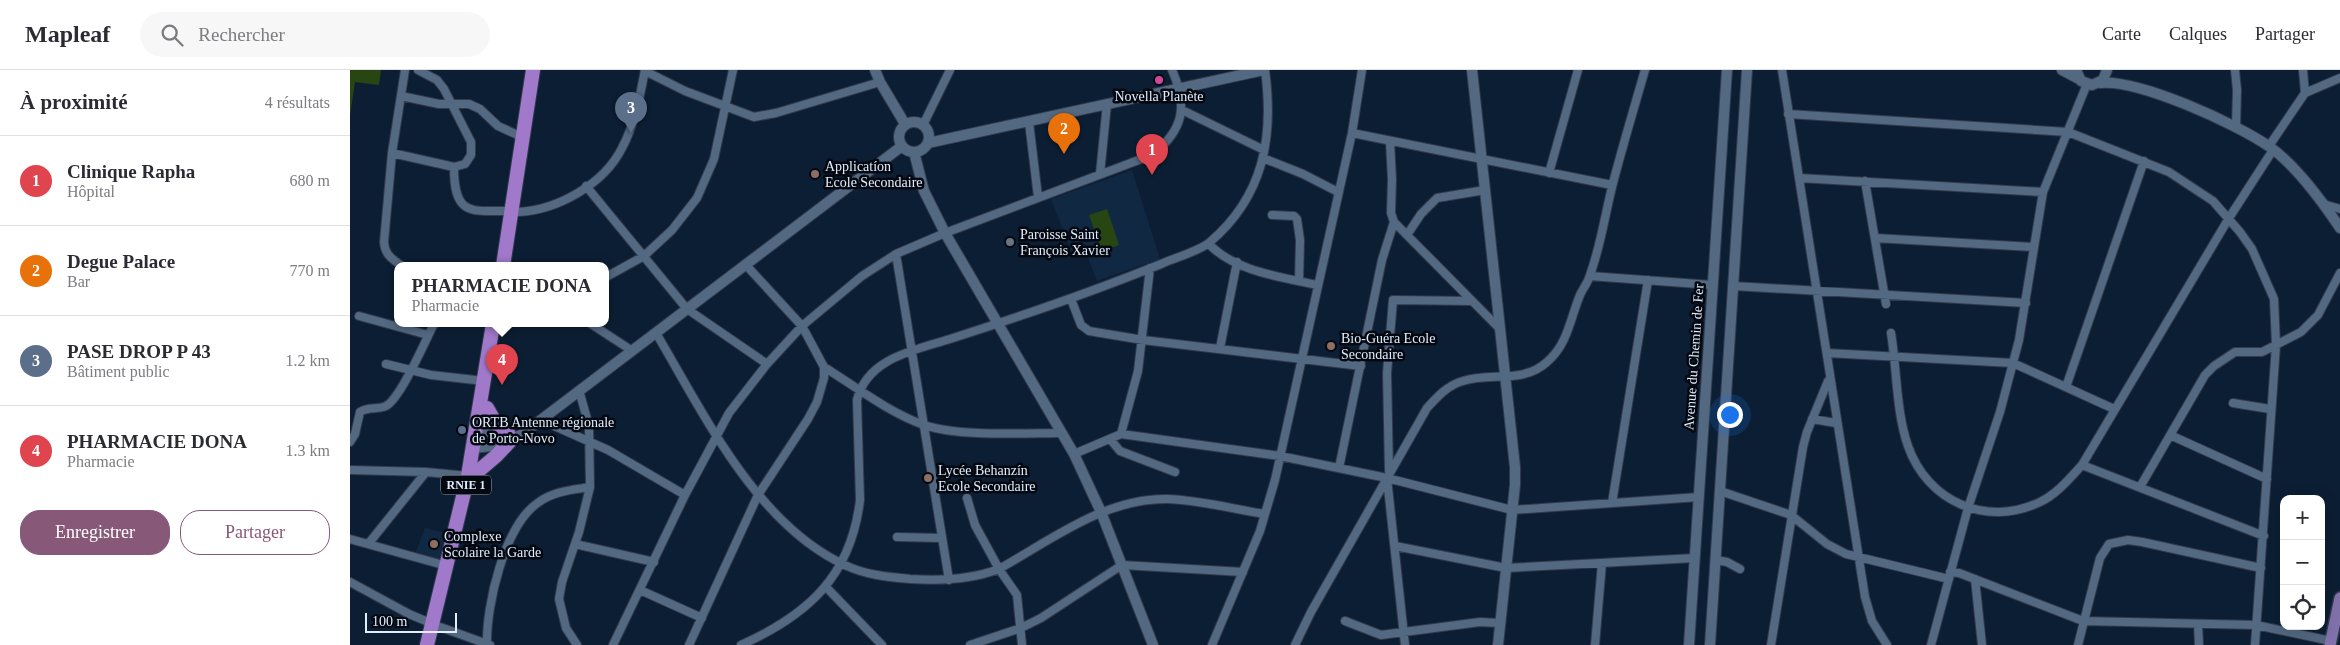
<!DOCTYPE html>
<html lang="fr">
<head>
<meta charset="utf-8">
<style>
  :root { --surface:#fff; --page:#f7f7f7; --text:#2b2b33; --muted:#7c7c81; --line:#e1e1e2; --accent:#875878 }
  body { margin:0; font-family:"Times New Roman",serif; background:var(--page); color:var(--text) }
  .controls { position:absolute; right:15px; bottom:15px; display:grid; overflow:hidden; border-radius:10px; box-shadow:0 5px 20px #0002 }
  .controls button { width:45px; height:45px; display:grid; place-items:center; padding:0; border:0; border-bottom:1px solid var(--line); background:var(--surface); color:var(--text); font:25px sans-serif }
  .scale { position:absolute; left:15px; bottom:12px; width:92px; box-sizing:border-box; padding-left:5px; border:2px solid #e2eefc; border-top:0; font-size:14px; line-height:18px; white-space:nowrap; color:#e2eefc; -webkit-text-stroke:4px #030811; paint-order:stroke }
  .you { position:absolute; left:1379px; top:344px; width:18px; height:18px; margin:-12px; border:4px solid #fff; border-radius:50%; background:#1a73e8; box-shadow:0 0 0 8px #1a73e833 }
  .badge { display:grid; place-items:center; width:32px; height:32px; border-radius:50%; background:var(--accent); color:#fff; font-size:16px; font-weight:700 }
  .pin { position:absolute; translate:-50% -41px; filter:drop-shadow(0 1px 2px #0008) }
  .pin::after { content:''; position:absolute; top:26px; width:18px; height:15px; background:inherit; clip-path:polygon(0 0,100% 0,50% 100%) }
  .popup { position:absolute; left:44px; top:192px; width:215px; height:65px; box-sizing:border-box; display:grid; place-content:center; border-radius:10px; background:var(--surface); filter:drop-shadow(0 1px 4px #0005); font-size:16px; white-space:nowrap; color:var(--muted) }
  .popup b { font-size:19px; color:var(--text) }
  .popup::after { content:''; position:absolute; left:50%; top:100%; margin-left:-10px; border:10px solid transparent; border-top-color:var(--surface) }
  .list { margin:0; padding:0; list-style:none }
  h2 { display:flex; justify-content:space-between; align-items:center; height:65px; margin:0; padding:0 20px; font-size:21px }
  h2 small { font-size:16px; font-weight:400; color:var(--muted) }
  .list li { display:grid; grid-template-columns:32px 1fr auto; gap:15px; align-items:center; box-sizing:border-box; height:90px; padding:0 20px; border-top:1px solid var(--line) }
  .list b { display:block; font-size:19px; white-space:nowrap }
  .list p { margin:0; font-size:16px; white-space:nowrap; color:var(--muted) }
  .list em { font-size:16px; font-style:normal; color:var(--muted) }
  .actions { display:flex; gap:10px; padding:15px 20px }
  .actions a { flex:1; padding:11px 0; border:1px solid var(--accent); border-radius:20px; text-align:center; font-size:18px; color:var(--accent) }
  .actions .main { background:var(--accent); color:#fff }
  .icon { flex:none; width:28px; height:28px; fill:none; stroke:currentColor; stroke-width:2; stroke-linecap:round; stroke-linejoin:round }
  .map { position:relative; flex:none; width:1990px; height:575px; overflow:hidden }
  header { display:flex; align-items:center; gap:30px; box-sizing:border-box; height:70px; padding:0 25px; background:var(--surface); border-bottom:1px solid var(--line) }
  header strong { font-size:24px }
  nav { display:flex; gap:28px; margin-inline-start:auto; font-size:18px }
  .search { width:350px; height:45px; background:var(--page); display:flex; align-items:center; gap:12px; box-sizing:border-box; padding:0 18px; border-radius:28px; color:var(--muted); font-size:19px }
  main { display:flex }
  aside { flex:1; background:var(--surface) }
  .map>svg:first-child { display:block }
  .built { fill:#112842 }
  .green { fill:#274611 }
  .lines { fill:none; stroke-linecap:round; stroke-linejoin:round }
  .street-casing { stroke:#323a4c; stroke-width:10 }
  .secondary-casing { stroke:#323a4c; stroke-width:12 }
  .primary-casing { stroke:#323a4c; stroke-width:14 }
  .highway-casing { stroke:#323a4c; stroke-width:16 }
  .street { stroke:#536881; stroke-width:8 }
  .secondary { stroke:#536881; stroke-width:10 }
  .primary { stroke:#8272ad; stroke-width:11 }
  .highway { stroke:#a179cb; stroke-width:14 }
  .hotel-dot { fill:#d1479c; stroke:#030811; stroke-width:2 }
  .education-dot { fill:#8d6e63; stroke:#030811; stroke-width:2 }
  .worship-dot { fill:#6b7280; stroke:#030811; stroke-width:2 }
  .service-dot { fill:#5c6f8a; stroke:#030811; stroke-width:2 }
  .labels { text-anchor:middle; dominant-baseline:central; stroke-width:5; stroke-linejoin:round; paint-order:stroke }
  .shield { fill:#030811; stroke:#9fa9b6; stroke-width:1 }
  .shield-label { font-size:12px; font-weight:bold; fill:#e2eefc }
  .poi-label { font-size:14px; fill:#e2eefc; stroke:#030811; text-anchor:start }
  .street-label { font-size:14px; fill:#e2eefc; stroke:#030811 }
</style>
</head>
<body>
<header>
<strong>Mapleaf</strong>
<div class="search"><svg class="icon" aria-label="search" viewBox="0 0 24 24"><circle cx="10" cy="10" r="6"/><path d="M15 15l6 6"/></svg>Rechercher</div>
<nav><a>Carte</a><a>Calques</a><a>Partager</a></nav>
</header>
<main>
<aside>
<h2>À proximité<small>4 résultats</small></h2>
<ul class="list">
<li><span class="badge" style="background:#e0444e">1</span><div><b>Clinique Rapha</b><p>Hôpital</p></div><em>680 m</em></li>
<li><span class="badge" style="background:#e8710a">2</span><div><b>Degue Palace</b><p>Bar</p></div><em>770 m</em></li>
<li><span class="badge" style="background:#5c6f8a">3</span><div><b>PASE DROP P 43</b><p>Bâtiment public</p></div><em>1.2 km</em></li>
<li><span class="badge" style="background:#e0444e">4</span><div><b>PHARMACIE DONA</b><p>Pharmacie</p></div><em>1.3 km</em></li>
</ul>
<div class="actions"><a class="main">Enregistrer</a><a>Partager</a></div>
</aside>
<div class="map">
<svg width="1990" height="575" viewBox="0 0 1990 575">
  <rect width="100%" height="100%" fill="#0c1e33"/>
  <path class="built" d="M782,100l28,89 -63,22 -10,-26 -13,2 -23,-58z
    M75,458l27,6 -8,29 -29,-9z"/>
  <path class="green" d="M0,0h31l-2,15 -24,-3 -5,34z
    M757,139l12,36 -17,6 -13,-36z"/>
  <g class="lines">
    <defs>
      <path id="street" d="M1432,0l83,527 7,24 15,24
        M1885,0l2,20 -1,38
        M295,1l40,20 69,26 22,-4 104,-31
        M1955,23l35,-15
        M51,26l38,8h30l11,5 18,17 24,11
        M832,40l82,40
        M1438,44l280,18 101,40 44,29 27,31 12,17 22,50 2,46 -21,300
        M679,52l9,75
        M573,55l27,-55
        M1002,63l260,52
        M1919,76l36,-53 -2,-23
        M42,83l62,14 11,-3 6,-9v-13l-27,-53 -7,-9 -19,-10
        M913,88l40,16 35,18
        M104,97c0,49 16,44 57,44
        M1199,103l29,-103
        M750,104l7,-70
        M1449,108l244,14
        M1515,111l21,123
        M236,116l101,123 80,55
        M1973,134l17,5
        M168,142c40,-2 86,-28 104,-64 13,-24 18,-52 23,-78
        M922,145l22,1 3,3 3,21 -1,41
        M1044,152l105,106
        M1057,165l14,-21 16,-16 48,-8
        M1525,168l158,9
        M859,174c25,27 72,33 108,41
        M546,184l53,326
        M52,196c-10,-7 -17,-11 -18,-24l8,-89 13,-83
        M1240,206l122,9
        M256,207l38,-21 28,-26 25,-32 17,-39 19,-89
        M1383,216l293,17
        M721,229l10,26 8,6 54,9 218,26
        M9,246l69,19
        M241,254l40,26
        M306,263c48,81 101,193 191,233 19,9 42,11 63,13 30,2 60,1 89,-10 52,-29 106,-71 168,-70 33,1 66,10 98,15
        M1541,263c6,36 5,79 17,113 19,55 78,82 132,56 17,-8 30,-24 42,-37l147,-247 44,-68
        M870,278l17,-86
        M1477,283l186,10 101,46
        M36,294l45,11 53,6
        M474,297c32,20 64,45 100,58 35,12 100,8 138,8
        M1716,317l78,-226
        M1883,333l37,6
        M1462,349l24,4
        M191,350l67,30 77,45
        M771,364l17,-63 12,-103
        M1820,365l97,44
        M760,369l10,12 55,21
        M0,372l5,-8 5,-22c8,-6 18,-2 26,-6 15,-8 39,-65 48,-82
        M724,384l47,-20 159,22 107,22 125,32 187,-13
        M1732,395l182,71
        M989,398l43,-208 12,-38 -3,-9 1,-34 -2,-37
        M0,400l76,2 42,4
        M1039,401l-2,-98 6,-73 78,1
        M1037,408l18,167
        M1790,417l65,-112 9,-9 21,-14h27l39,-20 17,-17 22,-42
        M1370,421l71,24 36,29 19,10 103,25
        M617,428l8,27 24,44 18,26 5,50
        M1262,433l36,-223
        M547,467l45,1
        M0,469l97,27
        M19,473l57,-71
        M225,474l79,18
        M1045,476l111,22 189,-10
        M1365,490l12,2 13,7
        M1600,502l9,1 124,48 173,4 75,16
        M1625,509l7,66
        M0,512l59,32 24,10
        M476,517l56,58
        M290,520l62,28
        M995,551l36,14 99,-13 19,1
        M1848,554l1,21
        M90,557l50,18
        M137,575c-1,-39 17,-120 52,-143 15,-11 33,-12 51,-15
        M227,575l-11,-17 -7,-29 3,-17 17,-50 11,-45 -1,-61 -10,-36
        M263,575l72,-150 44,-82 38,-49 35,-38 60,-50 34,-22 49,-21 207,-78c32,-25 36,-49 20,-85
        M339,575l69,-150 50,-76 9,-17 7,-24v-11l-22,-41 -57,-62
        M391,575c67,-30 110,-69 119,-145l-3,-100c10,-42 58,-50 93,-61 72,-23 142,-47 211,-75 13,-6 39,-13 49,-22 54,-46 64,-105 55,-172
        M620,575l51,-17 20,-10 81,-53 121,7
        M862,575l48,-114 15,-51 77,-347 10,-63
        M945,575l16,-33 116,-204c11,-12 21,-23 36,-27 28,-9 60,3 84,-19 21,-18 23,-43 33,-67 3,-7 8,-12 10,-20 11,-30 15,-61 23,-92 10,-38 21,-75 32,-113
        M1245,575l7,-82
        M1421,575l32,-198 4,-15 21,-51
        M1581,575l37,-137 32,-96 19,-72 24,-148 44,-108
        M1728,575l22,-87 9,-14 19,-4 14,2 119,26"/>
      <path id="secondary" d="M525,0l5,12 25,42
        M1122,0l43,397v18l-17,160
        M1712,0l17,9
        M1726,0l5,11 11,4 11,-5 4,-10
        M1750,13c39,-4 137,41 170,64 26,19 52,54 70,81
        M549 67a15 15 0 1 1 30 0a15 15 0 1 1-30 0Z
        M578,73l336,-73
        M564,82l10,39 21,42 129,221 27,58 52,133
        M125,361l33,2
        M123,378l19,-2 29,-11 381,-289
        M1339,575l38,-575
        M1360,575l37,-575"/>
      <path id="primary" d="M1980,575l10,-47"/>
      <path id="highway" d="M153,196l30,-196
        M137,338l9,16 12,9
        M126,403l20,-17 15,-16
        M77,575l41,-169 25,-152"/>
    </defs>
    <use href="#street" class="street-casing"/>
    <use href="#secondary" class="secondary-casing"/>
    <use href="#primary" class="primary-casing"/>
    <use href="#highway" class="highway-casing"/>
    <use href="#street" class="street"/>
    <use href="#secondary" class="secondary"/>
    <use href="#primary" class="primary"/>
    <use href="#highway" class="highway"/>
  </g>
  <circle class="hotel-dot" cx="809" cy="10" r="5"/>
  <g class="education-dot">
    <circle cx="465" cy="104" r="5"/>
    <circle cx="981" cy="276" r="5"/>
    <circle cx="578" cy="408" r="5"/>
    <circle cx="84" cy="474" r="5"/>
  </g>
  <circle class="worship-dot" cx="660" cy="172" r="5"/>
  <circle class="service-dot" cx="112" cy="360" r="5"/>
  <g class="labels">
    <rect class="shield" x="91" y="405.5" width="50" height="19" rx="4"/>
    <g class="shield-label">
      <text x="116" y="415">RNIE 1</text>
    </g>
    <g class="poi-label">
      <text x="809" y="26" text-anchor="middle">Novella Planète</text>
      <text x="475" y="96">Applicatíon<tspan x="475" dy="16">Ecole Secondaire</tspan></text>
      <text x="670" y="164">Paroisse Saint<tspan x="670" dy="16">François Xavier</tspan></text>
      <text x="991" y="268">Bio-Guéra Ecole<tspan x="991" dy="16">Secondaire</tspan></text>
      <text x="122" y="352">ORTB Antenne régionale<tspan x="122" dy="16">de Porto-Novo</tspan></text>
      <text x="588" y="400">Lycée Behanzín<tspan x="588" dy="16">Ecole Secondaire</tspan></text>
      <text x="94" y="466">Complexe<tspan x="94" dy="16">Scolaire la Garde</tspan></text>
    </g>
    <g class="street-label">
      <text transform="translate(1344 287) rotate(-86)">Avenue du Chemin de Fer</text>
    </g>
  </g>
</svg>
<div class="controls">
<button>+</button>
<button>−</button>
<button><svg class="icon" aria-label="locate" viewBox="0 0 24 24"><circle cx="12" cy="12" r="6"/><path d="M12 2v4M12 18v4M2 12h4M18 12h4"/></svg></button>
</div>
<div class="scale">100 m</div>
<div class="you"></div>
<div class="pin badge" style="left:802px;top:105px;background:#e0444e">1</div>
<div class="pin badge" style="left:714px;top:84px;background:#e8710a">2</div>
<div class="pin badge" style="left:281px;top:63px;background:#5c6f8a">3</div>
<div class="pin badge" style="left:152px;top:315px;background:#e0444e">4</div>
<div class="popup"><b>PHARMACIE DONA</b>Pharmacie</div>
</div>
</main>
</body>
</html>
